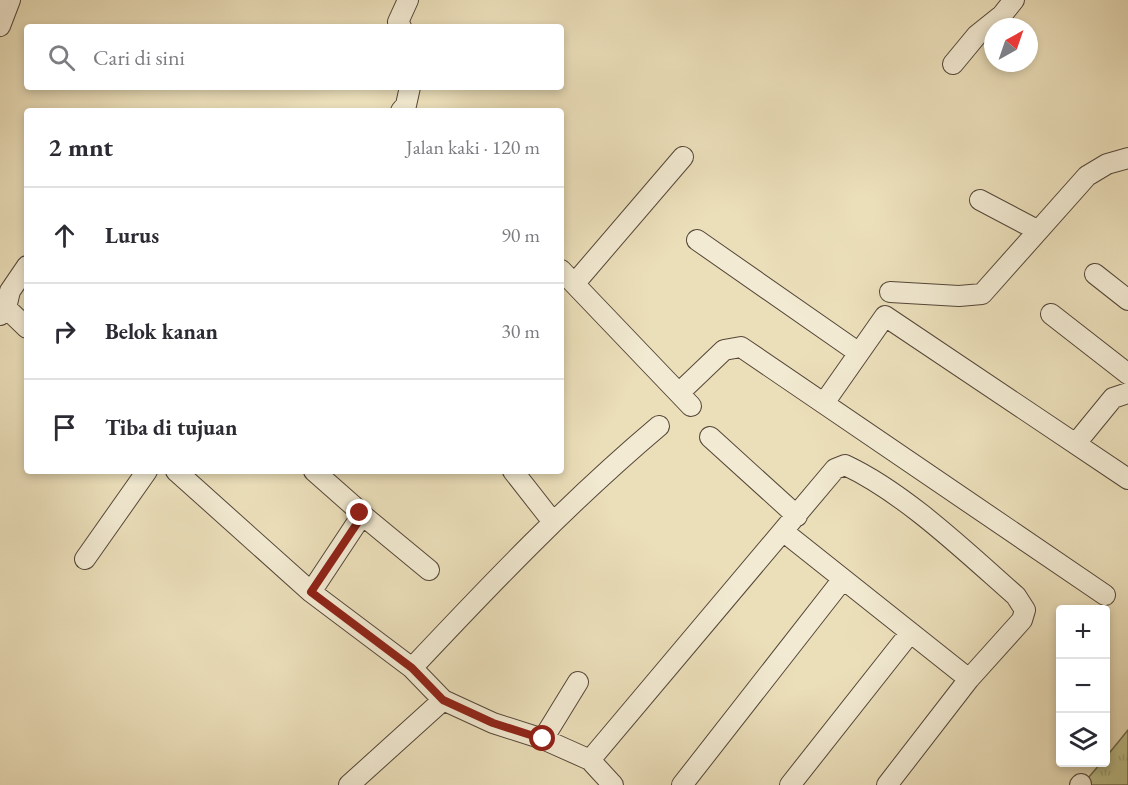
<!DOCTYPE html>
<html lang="id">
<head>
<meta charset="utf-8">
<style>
  :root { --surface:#fff; --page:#f7f7f7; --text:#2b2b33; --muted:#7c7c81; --line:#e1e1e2 }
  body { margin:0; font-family:"EB Garamond",serif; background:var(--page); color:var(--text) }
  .controls { position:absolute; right:18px; bottom:18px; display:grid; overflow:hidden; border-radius:6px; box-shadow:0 3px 9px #0003 }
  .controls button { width:54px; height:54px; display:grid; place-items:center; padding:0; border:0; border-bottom:2px solid var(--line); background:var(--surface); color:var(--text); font:30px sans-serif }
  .compass { position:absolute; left:984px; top:18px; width:54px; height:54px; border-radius:50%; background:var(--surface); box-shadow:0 3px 9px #0003; rotate:40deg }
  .stop { position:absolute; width:18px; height:18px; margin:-14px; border:4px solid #8f2418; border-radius:50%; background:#fff }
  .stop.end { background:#8f2418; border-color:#fff; box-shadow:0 2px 6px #0008 }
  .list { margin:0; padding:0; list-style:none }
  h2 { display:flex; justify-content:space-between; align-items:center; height:78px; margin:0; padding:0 24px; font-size:26px }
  h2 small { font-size:20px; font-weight:400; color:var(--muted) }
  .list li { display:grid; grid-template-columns:39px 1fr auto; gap:18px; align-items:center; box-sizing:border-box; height:96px; padding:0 24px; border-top:2px solid var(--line) }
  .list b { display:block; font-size:22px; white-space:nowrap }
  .list em { font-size:20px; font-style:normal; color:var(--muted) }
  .icon { flex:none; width:33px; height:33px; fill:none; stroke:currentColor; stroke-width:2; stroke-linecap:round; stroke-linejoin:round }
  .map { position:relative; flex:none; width:1128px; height:785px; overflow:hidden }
  .search { position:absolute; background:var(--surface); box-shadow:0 3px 9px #0003; left:24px; top:24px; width:540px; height:66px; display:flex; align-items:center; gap:15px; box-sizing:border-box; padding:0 21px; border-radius:6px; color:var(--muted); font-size:22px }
  .panel { position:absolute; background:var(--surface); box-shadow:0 3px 9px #0003; left:24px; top:108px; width:540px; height:366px; border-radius:6px }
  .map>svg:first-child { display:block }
  .grass { fill:url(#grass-tufts); stroke:#6f6a4c; stroke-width:1.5 }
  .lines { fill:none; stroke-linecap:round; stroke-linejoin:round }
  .street-casing { stroke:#544638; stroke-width:22 }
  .street { stroke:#f2ead2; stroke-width:20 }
  .route { stroke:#8f2418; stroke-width:8 }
</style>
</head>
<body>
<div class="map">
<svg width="1128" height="785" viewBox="0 0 1128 785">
  <defs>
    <pattern id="grass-tufts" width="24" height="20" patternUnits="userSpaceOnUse" patternTransform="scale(1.5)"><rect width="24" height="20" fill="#bdc08b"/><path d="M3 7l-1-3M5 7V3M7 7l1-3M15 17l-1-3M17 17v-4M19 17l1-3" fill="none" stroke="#a2a477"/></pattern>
  </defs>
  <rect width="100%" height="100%" fill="#ebdfba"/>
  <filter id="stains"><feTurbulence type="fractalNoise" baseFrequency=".00333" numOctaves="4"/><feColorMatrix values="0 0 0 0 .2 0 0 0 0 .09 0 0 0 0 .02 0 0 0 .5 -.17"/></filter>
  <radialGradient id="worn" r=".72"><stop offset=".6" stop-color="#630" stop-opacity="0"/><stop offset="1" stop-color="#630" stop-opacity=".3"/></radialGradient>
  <path class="grass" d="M1128,730v55h-46l19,-22 5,-1v-5z"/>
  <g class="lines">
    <defs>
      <path id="street" d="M0,26l10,-26
        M401,27l-3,-5 10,-22
        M953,64l24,-29 25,-20 12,-15
        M401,111l5,-6 4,-18
        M980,200l57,30
        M697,240l162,113
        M561,270l130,136
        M1095,274l33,26
        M575,283l108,-126
        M890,292l69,4 23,-2 105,-118 20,-12 21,-6
        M0,302l27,26
        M1051,314l77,60
        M0,315l6,-7 4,-17 17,-25
        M679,393l45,-43 17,-3 364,248
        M824,403l61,-87 243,163
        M710,437l87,79
        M1077,442l36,-44 15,-5
        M176,471l135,121 101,76 31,32 50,23 50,16 47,21 23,25
        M513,471l40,51
        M360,513l69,57
        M784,532l185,147
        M85,559l62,-88
        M311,592l49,-74 -3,-9 -43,-38
        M412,668c79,-84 158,-167 247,-242
        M543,739l35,-57
        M590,760l245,-291 10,-4c60,28 121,87 171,131l9,14 -3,10 -53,59 -82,106
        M349,785l94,-85
        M682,785l161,-206
        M790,785l120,-152
        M1080,785l1,-1"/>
    </defs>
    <use href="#street" class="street-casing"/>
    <use href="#street" class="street"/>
  </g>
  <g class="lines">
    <path class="route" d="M360,513l-2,9 -47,70 101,76 31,32 50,23 50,16"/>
  </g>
  <rect width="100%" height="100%" filter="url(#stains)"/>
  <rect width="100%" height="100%" fill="url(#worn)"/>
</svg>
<div class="controls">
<button>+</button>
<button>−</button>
<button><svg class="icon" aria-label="layers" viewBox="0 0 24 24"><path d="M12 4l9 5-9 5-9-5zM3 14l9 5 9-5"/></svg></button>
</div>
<svg class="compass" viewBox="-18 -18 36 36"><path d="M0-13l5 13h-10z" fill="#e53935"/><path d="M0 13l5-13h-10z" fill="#7c7c81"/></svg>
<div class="stop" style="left:543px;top:739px"></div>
<div class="stop end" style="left:360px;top:513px"></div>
<div class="search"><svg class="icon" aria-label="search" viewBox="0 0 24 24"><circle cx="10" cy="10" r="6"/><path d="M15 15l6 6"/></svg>Cari di sini</div>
<section class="panel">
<h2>2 mnt<small>Jalan kaki · 120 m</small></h2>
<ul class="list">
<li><svg class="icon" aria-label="ahead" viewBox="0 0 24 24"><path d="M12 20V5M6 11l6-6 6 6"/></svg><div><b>Lurus</b></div><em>90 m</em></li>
<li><svg class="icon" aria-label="right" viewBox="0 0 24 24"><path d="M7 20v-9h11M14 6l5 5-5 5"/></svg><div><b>Belok kanan</b></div><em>30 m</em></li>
<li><svg class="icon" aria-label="arrive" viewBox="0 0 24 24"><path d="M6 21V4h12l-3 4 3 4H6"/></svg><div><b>Tiba di tujuan</b></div></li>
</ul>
</section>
</div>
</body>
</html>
